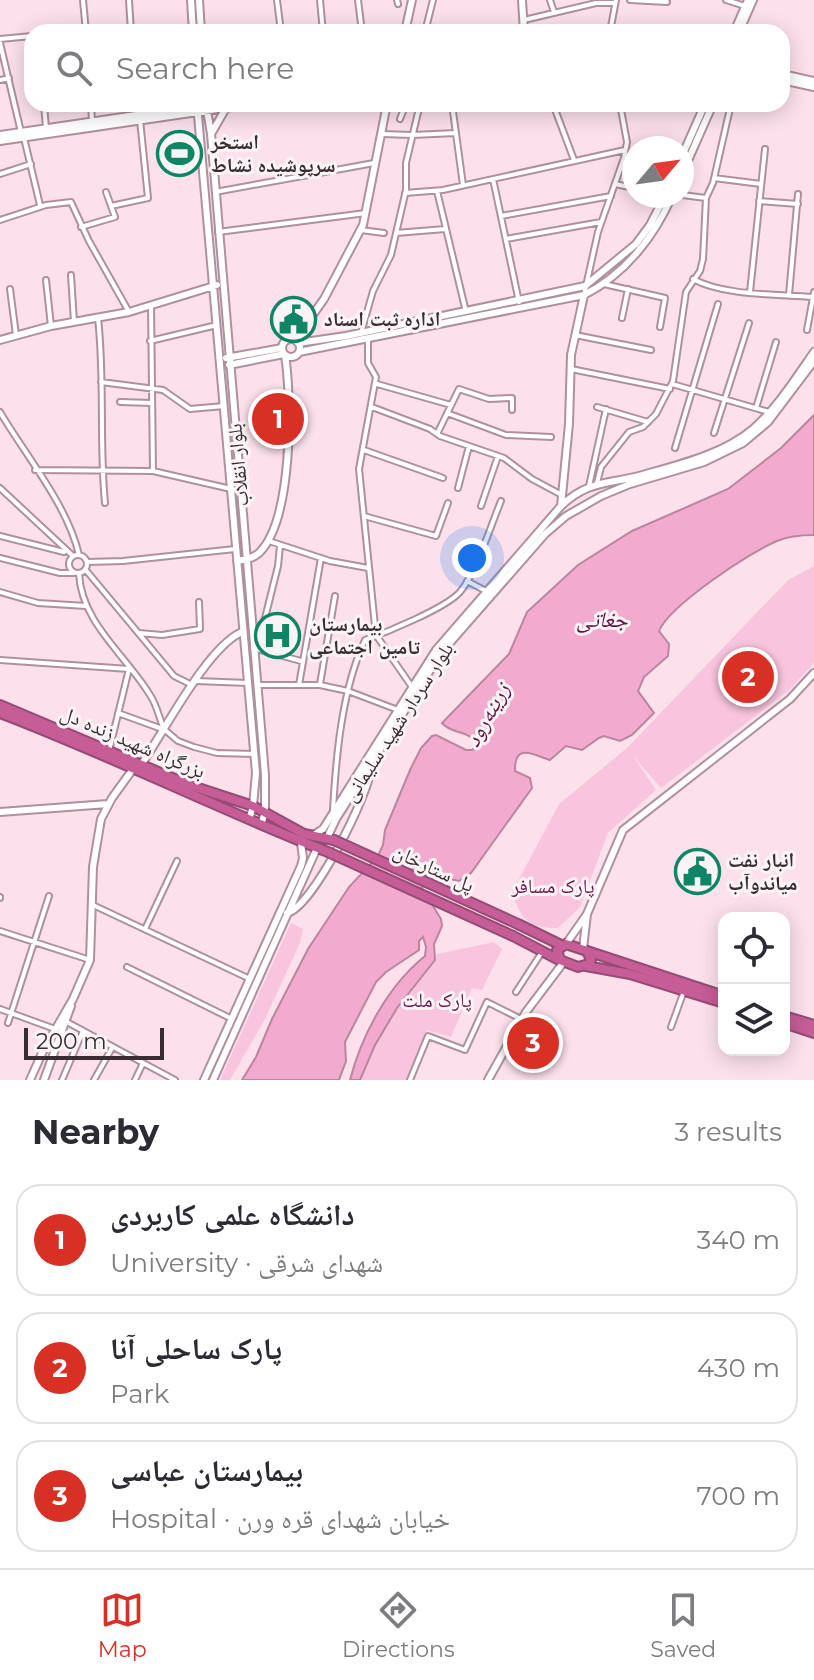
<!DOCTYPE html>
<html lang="en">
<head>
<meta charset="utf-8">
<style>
  :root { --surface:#fff; --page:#f7f7f7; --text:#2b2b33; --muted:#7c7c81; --line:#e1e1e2; --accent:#d93025 }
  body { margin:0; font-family:Montserrat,"Noto Naskh Arabic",sans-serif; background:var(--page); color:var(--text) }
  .controls { position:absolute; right:24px; bottom:24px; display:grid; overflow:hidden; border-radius:16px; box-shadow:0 4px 20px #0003 }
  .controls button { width:72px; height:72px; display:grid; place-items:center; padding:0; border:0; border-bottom:2px solid var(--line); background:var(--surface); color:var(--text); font:40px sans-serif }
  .compass { position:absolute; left:622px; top:136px; width:72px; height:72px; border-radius:50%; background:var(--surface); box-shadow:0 4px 20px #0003; rotate:61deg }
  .scale { position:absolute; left:24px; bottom:20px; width:140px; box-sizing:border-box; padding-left:8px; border:4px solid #392c32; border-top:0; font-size:22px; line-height:28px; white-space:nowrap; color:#392c32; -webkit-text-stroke:6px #fbf4f7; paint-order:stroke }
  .you { position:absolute; left:472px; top:558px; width:28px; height:28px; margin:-20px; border:6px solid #fff; border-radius:50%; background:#1a73e8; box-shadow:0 0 0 12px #1a73e833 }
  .badge { display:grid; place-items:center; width:52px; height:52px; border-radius:50%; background:var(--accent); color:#fff; font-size:26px; font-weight:700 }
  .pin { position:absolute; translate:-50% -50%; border:4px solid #fff; box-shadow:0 2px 8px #0006 }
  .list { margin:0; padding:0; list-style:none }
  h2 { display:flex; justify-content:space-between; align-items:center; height:104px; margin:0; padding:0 32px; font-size:34px }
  h2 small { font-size:26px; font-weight:400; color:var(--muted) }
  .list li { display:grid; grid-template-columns:52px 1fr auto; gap:24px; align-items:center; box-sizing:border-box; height:112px; margin:0 16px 16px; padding:0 16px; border:2px solid var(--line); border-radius:24px }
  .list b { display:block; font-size:30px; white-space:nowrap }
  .list p { margin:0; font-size:26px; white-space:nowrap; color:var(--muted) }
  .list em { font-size:26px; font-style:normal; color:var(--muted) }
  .icon { flex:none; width:44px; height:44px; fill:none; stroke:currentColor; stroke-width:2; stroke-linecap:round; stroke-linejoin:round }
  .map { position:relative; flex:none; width:814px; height:1080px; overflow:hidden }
  .search { position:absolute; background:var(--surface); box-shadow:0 4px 20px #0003; left:24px; right:24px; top:24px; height:88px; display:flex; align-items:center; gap:20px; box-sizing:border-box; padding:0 28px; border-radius:24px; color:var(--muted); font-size:30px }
  .sheet { height:488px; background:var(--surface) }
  nav { display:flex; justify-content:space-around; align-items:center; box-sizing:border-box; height:112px; border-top:2px solid var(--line); background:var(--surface); font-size:22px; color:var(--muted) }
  nav a { display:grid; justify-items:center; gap:4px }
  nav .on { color:var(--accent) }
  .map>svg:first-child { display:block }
  .green { fill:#f9c5de }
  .water { fill:#f2abce; stroke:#ba859f; stroke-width:2 }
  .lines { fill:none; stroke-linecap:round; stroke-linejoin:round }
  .street-casing { stroke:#af909f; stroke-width:8 }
  .secondary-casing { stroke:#af909f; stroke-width:10 }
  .highway-casing { stroke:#954c74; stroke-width:12 }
  .street { stroke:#fff; stroke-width:4 }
  .secondary { stroke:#fff; stroke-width:6 }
  .highway { stroke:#c65d97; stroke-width:8 }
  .highway-bridge-casing { stroke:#954c74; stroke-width:12; stroke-linecap:butt }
  .highway-bridge { stroke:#c65d97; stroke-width:8 }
  .labels { text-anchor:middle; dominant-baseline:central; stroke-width:6; stroke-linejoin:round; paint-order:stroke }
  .poi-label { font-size:20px; font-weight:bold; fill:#392c32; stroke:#fbf4f7; text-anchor:start }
  .street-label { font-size:20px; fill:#392c32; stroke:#fbf4f7 }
  .park-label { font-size:20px; fill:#661647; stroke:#fbf4f7 }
  .water-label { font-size:22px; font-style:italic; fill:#621143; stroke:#fbf4f7 }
</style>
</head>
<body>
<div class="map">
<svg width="814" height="1080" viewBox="0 0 814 1080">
  <rect width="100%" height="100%" fill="#fce1ed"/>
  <path class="green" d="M814,566v97l-27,29 -126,96 -28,-32 23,34 -48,43 -28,74 -22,21c-31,0 -37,-9 -46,-36l47,-88 68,-56 161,-168z
    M291,923l12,6 -3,14 -35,76 -35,61h-10z
    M494,942l8,7 -20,41 -10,-2 -21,49 -24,-7 -21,50h-46l15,-35 22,-37 38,-48 2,-6z"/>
  <path class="water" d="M177,137l1,12 16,-2 2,22 -30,3 -3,-33z
    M814,415v120c-13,0 -25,1 -37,6 -27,11 -108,65 -118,90l10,13 -1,12 -24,21 -6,14 16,22 -22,22 -12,6 -16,-5 -5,2 -17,12 -16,-4 -16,14c-16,-5 -36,-18 -35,11l15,7 2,10 -61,85 -12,8 -13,-3 -11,-8 -8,3 -5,15 19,31 1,7 -8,18 1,16 -38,48 -22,37 -15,35h-10c12,-46 38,-94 75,-124l1,-9 -3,-10 -4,4v9l-33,22 -10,10 -31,60 1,19 -7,19h-97l14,-23 16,-38 36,-70 41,-62 29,-31 5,-11 2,-15 25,-60 11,-22 11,-12 4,-1 30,15h6l5,-5 -1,-3c-9,-12 -25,-8 -34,-19l67,-69 18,-42 51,-47 54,-34 96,-42 53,-41z"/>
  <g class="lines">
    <defs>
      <path id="street" d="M83,0l3,32
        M129,0l2,32
        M277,0l4,32
        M320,0l3,32
        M358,0l4,32
        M397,0l1,4
        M550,0l4,12
        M630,0l37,2
        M726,0l19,6
        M524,20l72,-17h19
        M386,32l20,-3
        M425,32l8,-32
        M560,32l50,-4
        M610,32l6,-32
        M0,39l32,-3
        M0,43l21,89
        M0,80l9,-2
        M44,104l2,24
        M91,104l1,17
        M452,104l11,81
        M553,104l21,56
        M400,119l6,-15
        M382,134l30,1 44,-2
        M24,138l16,67
        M0,174l31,-10
        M714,178l47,6
        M493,179l26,123
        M615,184l19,4
        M437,191l29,121
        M215,192l159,-29
        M405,193l38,-3 182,-40
        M682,195l24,3
        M759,201l39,3
        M111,206l37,-8 -8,-78
        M501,216l110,-20
        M0,220l46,-15 25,-3 18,39 40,71
        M81,227l34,-10 -9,-25
        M361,230l23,3
        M218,232l148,-19
        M396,233l49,-4
        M506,239l95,-17
        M71,275l3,47
        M693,279c31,17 84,15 120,18
        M46,280l5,46
        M604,284l61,14 -5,29
        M10,289l6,46
        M750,292l15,-143
        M584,295l14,-63 26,-74 3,-16 -7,-38
        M789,295l9,-101
        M151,305l2,166
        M98,318c7,62 1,123 7,185
        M622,318l6,-29
        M807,330l7,-38
        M361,333l12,-42 18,-36 15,-65v-27l14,-59
        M575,335l76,15
        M368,338v25l8,14 -17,92 16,157 1,9 36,52
        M150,341l67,-16
        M571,369l99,20
        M101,382l62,8 27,19 34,-3
        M377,384l74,21
        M672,384l97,28
        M120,402l32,1
        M372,407l58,22 10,7 64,22 28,21 28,15
        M597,407l51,15
        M756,408l20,-66
        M0,412c26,44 68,94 79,143
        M447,413l59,22 45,2
        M714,433l35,-110
        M437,434l22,-45 30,10 23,-1v12
        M675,448l43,-144
        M364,450l79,28
        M35,470l118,1 78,18
        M597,483l4,-16 28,-35 14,-5 13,-13 17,-33 13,-89 14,-21 3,-12 3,-61 7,-15 18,-79
        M589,486l17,-77
        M0,488l73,68
        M458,488l11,-42
        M481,506l17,-50
        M364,516l72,20 12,-33
        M0,536l64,16
        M269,541l61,20 38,7
        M280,546l-2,20 -14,56 -11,26 48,13
        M69 564a9 9 0 1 1 18 0a9 9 0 1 1-18 0Z
        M0,558l60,15h14
        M87,562l36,-1 112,-12
        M85,569l89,107 18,9
        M79,573c2,50 47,82 71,122 7,10 9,23 14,34
        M467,581l19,10
        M0,592l38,11 48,3
        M139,633l23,2 38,-6 -1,-27
        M0,660l129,9 -20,82
        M196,681l52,2
        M320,684l15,-88
        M257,685h63l28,6 50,19
        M299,685l22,-127
        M118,713l47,17 13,11 16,6 23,6 38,1
        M333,810c3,-54 9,-121 32,-170 22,-8 81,-32 95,-48 16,-19 31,-67 41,-91
        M0,898v-1
        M93,905l157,74
        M145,929l32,-68
        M0,931l90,29
        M127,967l105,52
        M516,992l26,-40
        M0,1009l55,20
        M65,1021l110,59
        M8,1023l41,-127
        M671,1027l13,-36
        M62,1080l21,-49
        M94,1080l18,-32
        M135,1080l8,-17
        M410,1080l18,-44 37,14 22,-48 34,17"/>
      <path id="secondary" d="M191,0l2,32
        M199,0l2,32
        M522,0l2,32
        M405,32l7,-32
        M734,32l14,-32
        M739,32l14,-32
        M782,74l32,7
        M782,80l32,7
        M197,104l59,669 -3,33 -4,14
        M206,104l5,30 54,641v37l-4,13
        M211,134l15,-26
        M0,135l211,-31
        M0,141l252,-37
        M682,156l23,-52
        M682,174l31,-70
        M282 348a9 9 0 1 1 18 0a9 9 0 1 1-18 0Z
        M0,340l51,-14 78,-14 88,-27
        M295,340l29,-41 39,-74 24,-121
        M298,343l48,-7 239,-50 51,-42 14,-19 15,-29
        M299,352l285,-57c41,-21 70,-58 88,-99
        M226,358l56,-10
        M229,365l55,-11
        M561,506l8,-82 2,-69 13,-60
        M237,561c9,-2 15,-2 22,-8 34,-33 33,-153 26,-198
        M141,765c23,-33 66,-118 101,-133
        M0,812l108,-8
        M312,836l11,-7 113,-179 125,-144c26,-25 46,-22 78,-30 38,-11 83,-21 114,-47 24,-21 43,-51 61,-77
        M327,838l9,-19 105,-166 104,-119 21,-18 35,-20 29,-12 74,-22 39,-19 25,-21 46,-61
        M287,913c25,-5 83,-120 84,-146
        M566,944l21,-30 36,-84 167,-131 24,-26
        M583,949l4,-35
        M30,1080l13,-29 30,-52 17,-39 3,-93 8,-48 11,-21 21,-29
        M44,1080l27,-74
        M204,1080l97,-214 2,-8 -2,-15
        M213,1080l104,-232
        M488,1080l38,-68 37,-49"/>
      <path id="highway" d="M0,705l189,80 64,21 51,28 30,6
        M0,713c111,42 218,96 328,139
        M520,925l41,20
        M513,936l46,24
        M566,944l21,7 4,9 -2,4 -11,3 -18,-7 -3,-10z
        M587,951l137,45
        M586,966l44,8 94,29
        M784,1016l30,9
        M784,1023l30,10"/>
    </defs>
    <use href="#street" class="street-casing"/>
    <use href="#secondary" class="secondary-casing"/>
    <use href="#highway" class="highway-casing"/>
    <use href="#street" class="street"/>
    <use href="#secondary" class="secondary"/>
    <use href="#highway" class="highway"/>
    <defs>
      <path id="highway-bridge" d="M334,840l186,85
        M328,852l185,84"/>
    </defs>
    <use href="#highway-bridge" class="highway-bridge-casing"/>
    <use href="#highway-bridge" class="highway-bridge"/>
  </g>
  <defs>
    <symbol id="stadium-ring" viewBox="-11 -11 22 22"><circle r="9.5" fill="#fbf4f7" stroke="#108565" stroke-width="1.5"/><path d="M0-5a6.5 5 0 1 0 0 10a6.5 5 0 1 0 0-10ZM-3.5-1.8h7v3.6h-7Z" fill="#108565"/></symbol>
    <symbol id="civic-ring" viewBox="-11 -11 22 22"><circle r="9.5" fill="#fbf4f7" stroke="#108565" stroke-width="1.5"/><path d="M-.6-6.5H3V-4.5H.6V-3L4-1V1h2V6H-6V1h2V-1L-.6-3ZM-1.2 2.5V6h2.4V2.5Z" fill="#108565"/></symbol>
    <symbol id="hospital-ring" viewBox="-11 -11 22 22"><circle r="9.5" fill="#fbf4f7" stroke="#108565" stroke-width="1.5"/><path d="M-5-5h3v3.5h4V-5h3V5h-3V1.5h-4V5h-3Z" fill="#108565"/></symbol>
  </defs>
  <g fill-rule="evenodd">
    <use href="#stadium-ring" x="154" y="128" width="51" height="51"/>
    <use href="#civic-ring" x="268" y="294" width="51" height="51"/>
    <use href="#hospital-ring" x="252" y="610" width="51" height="51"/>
    <use href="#civic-ring" x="672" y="846" width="51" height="51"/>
  </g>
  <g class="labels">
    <g class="poi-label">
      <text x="211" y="142">استخر<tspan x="211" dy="23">سرپوشیده نشاط</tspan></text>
      <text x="324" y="319">اداره ثبت اسناد</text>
      <text x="309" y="624">بیمارستان<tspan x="309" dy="23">تامین اجتماعی</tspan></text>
      <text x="728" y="860">انبار نفت<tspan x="728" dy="23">میاندوآب</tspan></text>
    </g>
    <g class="street-label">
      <text transform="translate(238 465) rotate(-95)">بلوار انقلاب</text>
      <text transform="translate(398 722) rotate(-57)">بلوار سردار شهید سلیمانی</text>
      <text transform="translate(133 742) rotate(23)">بزرگراه شهید زنده دل</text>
      <text transform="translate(434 868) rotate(25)">پل ستارخان</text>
    </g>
    <g class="park-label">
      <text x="553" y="886">پارک مسافر</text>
      <text x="437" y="1000">پارک ملت</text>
    </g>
    <g class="water-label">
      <text x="602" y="619">جغاتی</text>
      <text transform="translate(487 715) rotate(-61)">زرینه‌رود</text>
    </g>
  </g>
</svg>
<div class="controls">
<button><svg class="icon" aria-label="locate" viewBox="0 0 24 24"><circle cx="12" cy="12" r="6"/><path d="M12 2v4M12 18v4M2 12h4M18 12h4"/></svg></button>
<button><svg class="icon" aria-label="layers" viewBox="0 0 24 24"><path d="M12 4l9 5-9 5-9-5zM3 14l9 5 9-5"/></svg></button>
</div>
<svg class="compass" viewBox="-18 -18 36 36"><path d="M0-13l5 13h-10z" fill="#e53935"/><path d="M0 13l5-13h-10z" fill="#7c7c81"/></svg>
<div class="scale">200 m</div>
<div class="you"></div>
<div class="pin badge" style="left:278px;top:419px">1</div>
<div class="pin badge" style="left:748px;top:677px">2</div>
<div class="pin badge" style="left:533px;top:1043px">3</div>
<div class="search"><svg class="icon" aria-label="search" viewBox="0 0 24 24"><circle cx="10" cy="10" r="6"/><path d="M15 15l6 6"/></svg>Search here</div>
</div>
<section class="sheet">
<h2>Nearby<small>3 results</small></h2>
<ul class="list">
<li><span class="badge">1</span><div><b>دانشگاه علمی کاربردی</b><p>University · شهدای شرقی</p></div><em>340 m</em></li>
<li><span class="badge">2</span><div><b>پارک ساحلی آنا</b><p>Park</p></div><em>430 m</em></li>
<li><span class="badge">3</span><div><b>بیمارستان عباسی</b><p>Hospital · خیابان شهدای قره ورن</p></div><em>700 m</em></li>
</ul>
</section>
<nav>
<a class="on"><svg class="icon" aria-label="map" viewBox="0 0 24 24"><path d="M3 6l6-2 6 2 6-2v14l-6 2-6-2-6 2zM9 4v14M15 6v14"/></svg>Map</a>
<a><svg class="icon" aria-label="directions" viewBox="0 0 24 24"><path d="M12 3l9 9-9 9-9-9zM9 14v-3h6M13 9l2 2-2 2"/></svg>Directions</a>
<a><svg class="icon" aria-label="saved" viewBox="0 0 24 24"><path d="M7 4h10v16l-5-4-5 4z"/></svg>Saved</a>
</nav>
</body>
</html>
